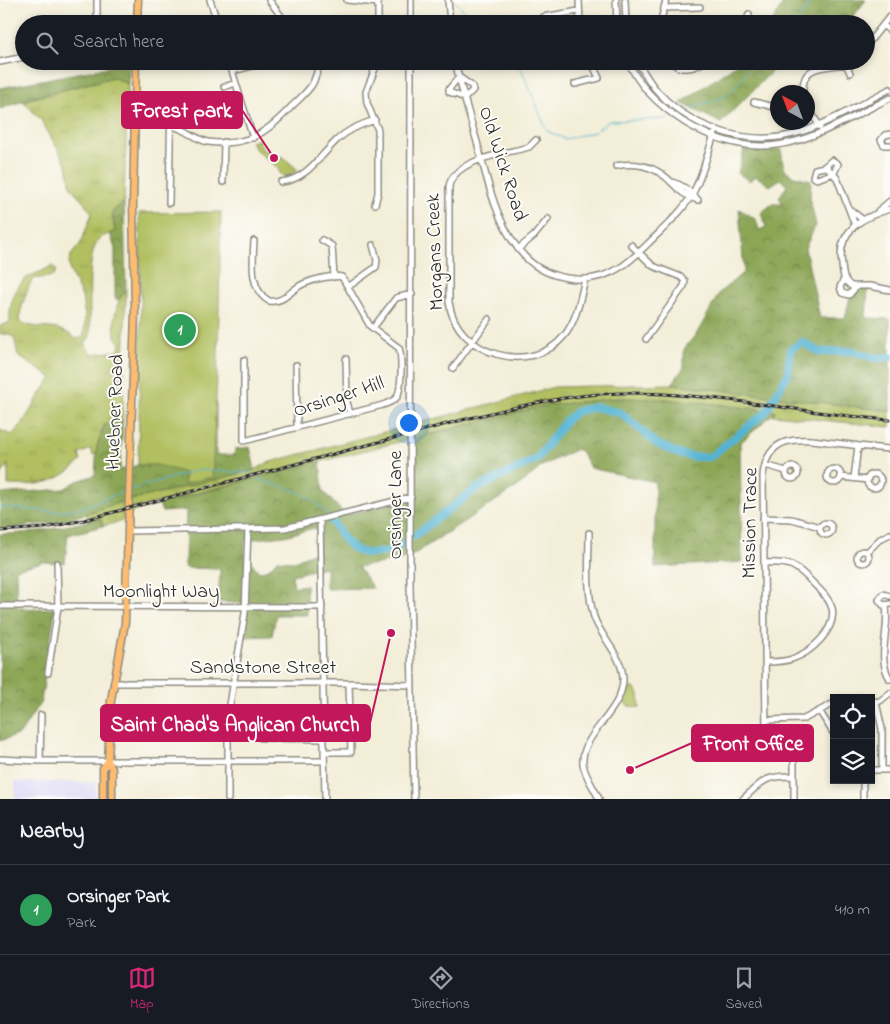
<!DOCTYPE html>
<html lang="en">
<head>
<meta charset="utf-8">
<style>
  :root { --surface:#171b24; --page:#20242c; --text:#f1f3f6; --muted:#9ea1a6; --line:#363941; --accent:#db2777 }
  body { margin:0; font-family:"Indie Flower",sans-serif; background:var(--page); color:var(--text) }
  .controls { position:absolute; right:15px; bottom:15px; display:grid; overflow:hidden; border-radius:0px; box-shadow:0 2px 8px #0003 }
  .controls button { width:45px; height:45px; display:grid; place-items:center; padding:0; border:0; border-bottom:1px solid var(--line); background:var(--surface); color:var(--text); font:25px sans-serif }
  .compass { position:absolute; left:770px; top:85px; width:45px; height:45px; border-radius:50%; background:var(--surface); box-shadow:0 2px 8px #0003; rotate:319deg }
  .you { position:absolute; left:408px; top:422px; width:18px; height:18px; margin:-12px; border:4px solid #fff; border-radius:50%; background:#1a73e8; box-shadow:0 0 0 8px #1a73e833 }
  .badge { display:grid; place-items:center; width:32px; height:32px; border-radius:50%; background:var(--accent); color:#fff; font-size:16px; font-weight:700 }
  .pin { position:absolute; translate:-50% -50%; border:2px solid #fff; box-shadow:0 1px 5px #0006 }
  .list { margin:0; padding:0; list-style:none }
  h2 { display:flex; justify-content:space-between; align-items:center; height:65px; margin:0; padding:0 20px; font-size:21px }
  h2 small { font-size:16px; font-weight:400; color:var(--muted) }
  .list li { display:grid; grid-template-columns:32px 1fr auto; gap:15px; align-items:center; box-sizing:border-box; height:90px; padding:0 20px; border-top:1px solid var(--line) }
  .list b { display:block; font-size:19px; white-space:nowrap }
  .list p { margin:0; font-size:16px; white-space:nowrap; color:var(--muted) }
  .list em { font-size:16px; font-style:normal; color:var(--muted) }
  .icon { flex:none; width:28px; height:28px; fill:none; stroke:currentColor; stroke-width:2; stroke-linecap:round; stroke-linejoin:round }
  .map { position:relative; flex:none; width:890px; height:799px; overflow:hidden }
  .search { position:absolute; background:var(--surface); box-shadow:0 2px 8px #0003; left:15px; right:15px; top:15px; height:55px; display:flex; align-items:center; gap:12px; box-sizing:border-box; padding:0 18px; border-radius:28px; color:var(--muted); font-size:19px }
  .sheet { height:155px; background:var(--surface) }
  nav { display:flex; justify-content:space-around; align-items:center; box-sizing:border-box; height:70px; border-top:1px solid var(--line); background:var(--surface); font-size:14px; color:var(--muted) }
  nav a { display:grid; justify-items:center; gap:2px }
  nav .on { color:var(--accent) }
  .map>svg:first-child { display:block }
  .built { fill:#dad6f7 }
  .grass { fill:url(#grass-tufts); stroke:#6e7546 }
  .forest { fill:url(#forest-crowns); stroke:#5c6841; fill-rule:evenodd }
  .park { fill:#b1bf61; stroke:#6e7546 }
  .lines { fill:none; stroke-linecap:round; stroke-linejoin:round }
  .stream { stroke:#53b3d2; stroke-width:1 }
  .river { stroke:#53b3d2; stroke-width:8 }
  .minor-casing { stroke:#8f8c82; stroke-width:8 }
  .major-casing { stroke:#8f8c82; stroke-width:9 }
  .minor { stroke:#fff; stroke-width:5 }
  .major { stroke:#fdbc70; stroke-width:6 }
  .rail-casing { stroke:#2b2b2b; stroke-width:3 }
  .rail { stroke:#fdfcf7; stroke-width:1; stroke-dasharray:4; stroke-linecap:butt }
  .labels { text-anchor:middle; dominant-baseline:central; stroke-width:4; stroke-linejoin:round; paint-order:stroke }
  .street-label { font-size:20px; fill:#2b2b2b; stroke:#fdfcf7 }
  .leader { fill:none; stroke:#c2185b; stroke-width:2 }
  .callout-dot { fill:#c2185b; stroke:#fdfcf7; stroke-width:2 }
  .callout { fill:#c2185b; stroke:#c2185b; stroke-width:2 }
  .callout-label { font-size:21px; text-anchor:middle; font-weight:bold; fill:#fff }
</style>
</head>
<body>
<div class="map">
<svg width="890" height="799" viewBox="0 0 890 799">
  <defs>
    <pattern id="grass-tufts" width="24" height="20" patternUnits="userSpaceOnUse" patternTransform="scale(1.25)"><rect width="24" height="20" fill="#b1bf61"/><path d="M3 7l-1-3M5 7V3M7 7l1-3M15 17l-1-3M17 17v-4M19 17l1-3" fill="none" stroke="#98a454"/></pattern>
    <pattern id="forest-crowns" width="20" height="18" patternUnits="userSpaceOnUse" patternTransform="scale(1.25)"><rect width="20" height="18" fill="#8ca657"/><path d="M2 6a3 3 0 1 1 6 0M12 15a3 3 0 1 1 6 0" fill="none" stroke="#738748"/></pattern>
  </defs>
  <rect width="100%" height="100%" fill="#fdfcf7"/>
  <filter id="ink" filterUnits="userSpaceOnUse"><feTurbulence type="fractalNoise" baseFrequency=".02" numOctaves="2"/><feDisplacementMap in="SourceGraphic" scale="10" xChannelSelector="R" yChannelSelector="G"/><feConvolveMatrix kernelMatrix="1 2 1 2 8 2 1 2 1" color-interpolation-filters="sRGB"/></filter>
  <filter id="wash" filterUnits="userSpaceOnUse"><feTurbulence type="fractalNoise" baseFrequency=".0096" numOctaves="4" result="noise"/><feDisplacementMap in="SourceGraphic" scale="20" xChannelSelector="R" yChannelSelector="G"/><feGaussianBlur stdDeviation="1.12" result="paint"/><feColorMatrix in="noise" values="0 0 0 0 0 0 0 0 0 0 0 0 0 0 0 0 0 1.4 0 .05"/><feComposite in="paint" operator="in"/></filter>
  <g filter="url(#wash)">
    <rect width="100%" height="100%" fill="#f3eed8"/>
    <path class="built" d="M15,782h81v17h-81z"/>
    <path class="grass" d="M113,77l15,7 -4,118 -12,10 3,20c-7,2 -15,4 -19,12 -10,19 -5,68 -6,92l-5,8 7,10 26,-3c3,-6 1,-10 -3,-14 -2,-18 0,-34 11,-47l-3,130 -19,5 -8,29 -3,1 -2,-6 -12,5 2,7c-23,22 -41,25 -73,24v-21l-8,13v-47l12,5c17,-17 24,-38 40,-57l-34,-22 -4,-19 -8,-3h-6v-8l10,-4c-1,-16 4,-38 20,-46 8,-4 14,-5 22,-11l4,5 -2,6 -21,3c-5,7 -14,34 -14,42 22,12 37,0 57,18l8,-3 1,-19 -3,-20 -12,-26 -1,-8 2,-8 10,-12 11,-30 -21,-26 -4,-22 -26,-45 -18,-19z
      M672,384l218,27v16l-118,-12 3,-4 -108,-12 -48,-1 -78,8 -404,102 -17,14 -17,4 -3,-8 -12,3 -2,-8 32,-10 137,-33 12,-7 287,-76z"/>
    <path class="forest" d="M785,0h81l-19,24h-76z
      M124,61h5l-1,23 -15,-7 -82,21 -31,11v-21l124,-24z
      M741,61h41l-61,62 -40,-20z
      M744,149h37l3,20 10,7 17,4 -1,19 6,26 -11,23 15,70h25l5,-21 7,-8h11l-2,29 24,1v92l-218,-27 12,-17v-18l13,-16 23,-41 24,-20 -5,-63 17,10 3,11 7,-3 -5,-14 11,-9h11l-4,-7 8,-11 -7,-7 -10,7 -14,-10 -7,5 -11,-8z
      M124,202l2,88 -8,10 -3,-2v-49l-5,-16 5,-1 -3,-20z
      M619,398l48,1 109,12 -36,32 2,119 -87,5v-85l-65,-14 -8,-15 -5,-4 -35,17 -19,17 -110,72 -17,6 -38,6 15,21 -47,1v-22l-34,8 2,12 12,-2 1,30h-31l-4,21 -28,1 4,-33 -30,-2 2,-33 -35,-1 1,-58 -24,2 -3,-8 161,-43 3,30 22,24 69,-17 2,-60 125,-32zM314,528l4,3 -5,10 4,10 -23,10 -17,-1 -7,8 -11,4 -14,-18v-14l40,-4z
      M216,401v54h19v-6l15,-2 5,23 -137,33 -57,19 -61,7v-35l64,-5 13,-8 18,-6 2,-29 7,-21 19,-5 -3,50 18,-5h17z
      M100,518l3,8 -35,9 -3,28 -22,-1 -27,7 1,39 38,1 -14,93 -21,32 -20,7v-207c34,0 67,-8 100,-16z"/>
    <path class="park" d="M259,139l4,11 20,7 15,13 -11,7 -6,-2c-4,-14 -23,-17 -30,-33z
      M221,212l-3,145 -6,120 -28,7 1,-11 -27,-8h-20l3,-161 -2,-91z
      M633,687l6,7 1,14 -12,-2 -6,-5 3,-8z"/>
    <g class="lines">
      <path class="stream" d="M454,0l22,24
        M795,24l18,-24
        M518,61l29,70 18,8 29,-7 15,-11 59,-2
        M690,108c15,-5 35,-7 45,-21 8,-10 12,-19 23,-26
        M132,489l67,-19 53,3c10,10 23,11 36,15 14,4 31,15 39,27
        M0,507l58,5 23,-4 44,-17"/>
      <path class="river" d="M331,520c6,8 13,22 22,28 15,11 41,4 54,-7
        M414,536l62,-47 61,-30 29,-39 11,-9 19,-4 25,6 36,31 22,10 15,3h16l55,-44 23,-39 3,-25 11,-7 17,10 33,-1 23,7 15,-1"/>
    </g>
  </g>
  <g filter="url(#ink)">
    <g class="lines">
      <defs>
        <path id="minor" d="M210,0l8,24
          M269,0l18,24
          M347,0l31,3
          M448,0l2,24
          M579,0l1,24
          M616,0l1,24
          M625,0l1,24
          M664,8l36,-1
          M543,17l36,-6
          M97,24v-24
          M378,24v-22
          M411,24v-24
          M660,24l6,-24
          M746,24l3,-10
          M883,25l7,6
          M866,46l24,-30
          M229,61l24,77
          M411,61l-1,524 4,214
          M455,61c6,27 14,54 22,81 10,37 18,77 42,108 24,31 70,38 102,17 14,-9 25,-22 37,-33 13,-13 27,-26 36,-43 10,-19 14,-41 22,-61
          M628,61c11,26 33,46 56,61 82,49 131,14 206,-24
          M637,61c7,11 13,23 22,32 36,38 95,56 145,38 29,-10 58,-28 86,-42
          M670,61c10,11 24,8 35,0
          M0,62l24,-5
          M846,64l4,9
          M232,71l20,-5
          M459,77l13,9 1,4 -8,8 -16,-6v-3z
          M575,84l24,-6 -8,-17
          M224,87l12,-4
          M803,92c-2,-33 30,-21 49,-31
          M754,102l24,6
          M808,107l12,20
          M170,126c15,1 24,13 38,16 39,5 59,-9 84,-36 7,-7 16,-14 21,-23 3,-7 5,-15 8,-22
          M890,134l-5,1 -4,5 3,5h6
          M536,140l-7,7c-25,7 -74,12 -80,39v116c7,54 83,74 115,34 13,-16 16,-37 21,-57
          M832,160l6,4 -4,9 -17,6 -4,-2 2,-8 9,-2z
          M616,166c21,-4 41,1 56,17 8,8 14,14 26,17 -7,-9 -15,-15 -26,-18
          M826,166l11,12 18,47
          M223,182l1,-40
          M281,182c25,-2 39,-26 56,-42 10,-10 25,-16 38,-20
          M169,203l2,-108
          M375,204l3,-11v-63l-11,-27 -1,-11 12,-31
          M849,209l13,10
          M890,209c-28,8 -54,22 -48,56 1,9 1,15 9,21h19l20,4
          M878,211l12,-10
          M322,240l10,6 2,31
          M631,245l22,21 28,11 4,4 -1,5 -38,53
          M518,249l16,-13 14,-17
          M844,279l-4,8 2,6 7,2 7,-8
          M348,287l28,-20 1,-7 -4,-15
          M373,328l23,-30 16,-4
          M346,359l1,43 3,12
          M244,360v81l139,-36c5,-2 10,-3 14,-8 5,-9 5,-40 2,-49l-29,-22 -28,-49c-9,-3 -30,3 -39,7 -13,6 -18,19 -34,17 -20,-11 -16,-40 -15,-60
          M296,365l1,62
          M453,368l36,-49
          M765,465l21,6
          M786 473a6 6 0 1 1 12 0a6 6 0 1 1-12 0Z
          M827 476a7 7 0 1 1 14 0a7 7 0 1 1-14 0Z
          M867 481a7 7 0 1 1 14 0a7 7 0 1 1-14 0Z
          M841,477l27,3
          M854,478l4,-32
          M763,518l29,1 28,8
          M320,520l5,279
          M820 529a6 6 0 1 1 12 0a6 6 0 1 1-12 0Z
          M128,531l157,-3 126,-31
          M589,533c0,28 -3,57 5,84 7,21 29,39 29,62 0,33 -43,55 -40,85 2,13 11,23 16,35
          M857 557a6 6 0 1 1 12 0a6 6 0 1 1-12 0Z
          M867,552l13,-13 10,-5
          M764,563c27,-1 31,1 50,21 7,7 15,14 18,24 5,22 -22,45 -40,51 -9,3 -18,3 -27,3
          M890,596l-7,-2 -4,6 4,5 7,-1
          M0,606l322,1
          M886,606c4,26 -10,51 4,73
          M48,673l10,-66 -1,-44
          M114,683h235l63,2
          M871,702l9,-1 10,-8
          M876,702l6,27v41
          M820,712l14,22
          M228,717l12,1 21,20 63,1
          M766,720l38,-1 30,-16
          M766,732l-3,-257c5,-44 41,-36 73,-32 18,2 36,5 54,6
          M325,752h26l-2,-69
          M0,759l40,2h284
          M40,761l1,-46
          M871,770h19
          M863,780v19
          M228,799v-82l17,-104 3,-84
          M743,799c21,-19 21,-23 51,-23
          M794,799v-50"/>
        <path id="major" d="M137,24l1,-24
          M108,761l4,8v30
          M103,799v-31l5,-7 3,-61 14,-77 10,-312 -2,-107 3,-143"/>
      </defs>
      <use href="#minor" class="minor-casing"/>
      <use href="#major" class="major-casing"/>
      <use href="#minor" class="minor"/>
      <use href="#major" class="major"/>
      <defs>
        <path id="rail" d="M0,531l44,-3 40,-8 378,-100c53,-13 105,-26 160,-27 90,-1 179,20 268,27"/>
      </defs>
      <use href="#rail" class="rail-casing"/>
      <use href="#rail" class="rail"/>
    </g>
  </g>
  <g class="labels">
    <g class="street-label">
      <text transform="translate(502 164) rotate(72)">Old Wick Road</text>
      <text transform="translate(436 252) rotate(-92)">Morgans Creek</text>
      <text transform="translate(339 398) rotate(-18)">Orsinger Hill</text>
      <text transform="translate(116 412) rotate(-88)">Huebner Road</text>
      <text transform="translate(396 505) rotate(-90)">Orsinger Lane</text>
      <text transform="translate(751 523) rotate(-89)">Mission Trace</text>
      <text x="161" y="592">Moonlight Way</text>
      <text x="263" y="668">Sandstone Street</text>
    </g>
  </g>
  <path class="leader" d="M274 158L242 110M391 633L370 723M630 770L692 743"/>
  <g class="callout-dot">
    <circle cx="274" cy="158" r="5"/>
    <circle cx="391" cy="633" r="5"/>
    <circle cx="630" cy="770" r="5"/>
  </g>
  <g class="callout">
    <rect x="122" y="92" width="120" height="36" rx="5"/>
    <rect x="101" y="705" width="269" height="36" rx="5"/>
    <rect x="692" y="725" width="121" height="36" rx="5"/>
  </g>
  <g class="callout-label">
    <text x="182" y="117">Forest park</text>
    <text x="235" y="731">Saint Chad's Anglican Church</text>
    <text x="753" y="750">Front Office</text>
  </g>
</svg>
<div class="controls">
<button><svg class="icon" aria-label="locate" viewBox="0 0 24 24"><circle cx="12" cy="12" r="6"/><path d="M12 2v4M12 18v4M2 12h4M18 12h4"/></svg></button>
<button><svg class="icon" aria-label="layers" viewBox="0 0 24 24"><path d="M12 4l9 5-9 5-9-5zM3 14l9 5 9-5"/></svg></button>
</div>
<svg class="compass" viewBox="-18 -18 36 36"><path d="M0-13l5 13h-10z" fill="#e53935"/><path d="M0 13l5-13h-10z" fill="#9ea1a6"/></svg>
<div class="you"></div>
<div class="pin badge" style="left:180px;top:330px;background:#2e9e5b">1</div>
<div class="search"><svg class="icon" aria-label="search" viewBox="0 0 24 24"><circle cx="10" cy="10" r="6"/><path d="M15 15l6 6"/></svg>Search here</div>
</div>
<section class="sheet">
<h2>Nearby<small></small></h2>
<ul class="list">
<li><span class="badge" style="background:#2e9e5b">1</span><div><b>Orsinger Park</b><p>Park</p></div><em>410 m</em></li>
</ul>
</section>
<nav>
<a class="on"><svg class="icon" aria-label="map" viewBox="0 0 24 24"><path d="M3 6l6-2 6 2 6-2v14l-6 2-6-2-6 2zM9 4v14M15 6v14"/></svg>Map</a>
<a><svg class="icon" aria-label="directions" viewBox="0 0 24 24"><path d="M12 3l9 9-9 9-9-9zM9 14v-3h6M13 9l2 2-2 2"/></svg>Directions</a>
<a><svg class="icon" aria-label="saved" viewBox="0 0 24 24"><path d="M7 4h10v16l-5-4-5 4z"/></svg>Saved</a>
</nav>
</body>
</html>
